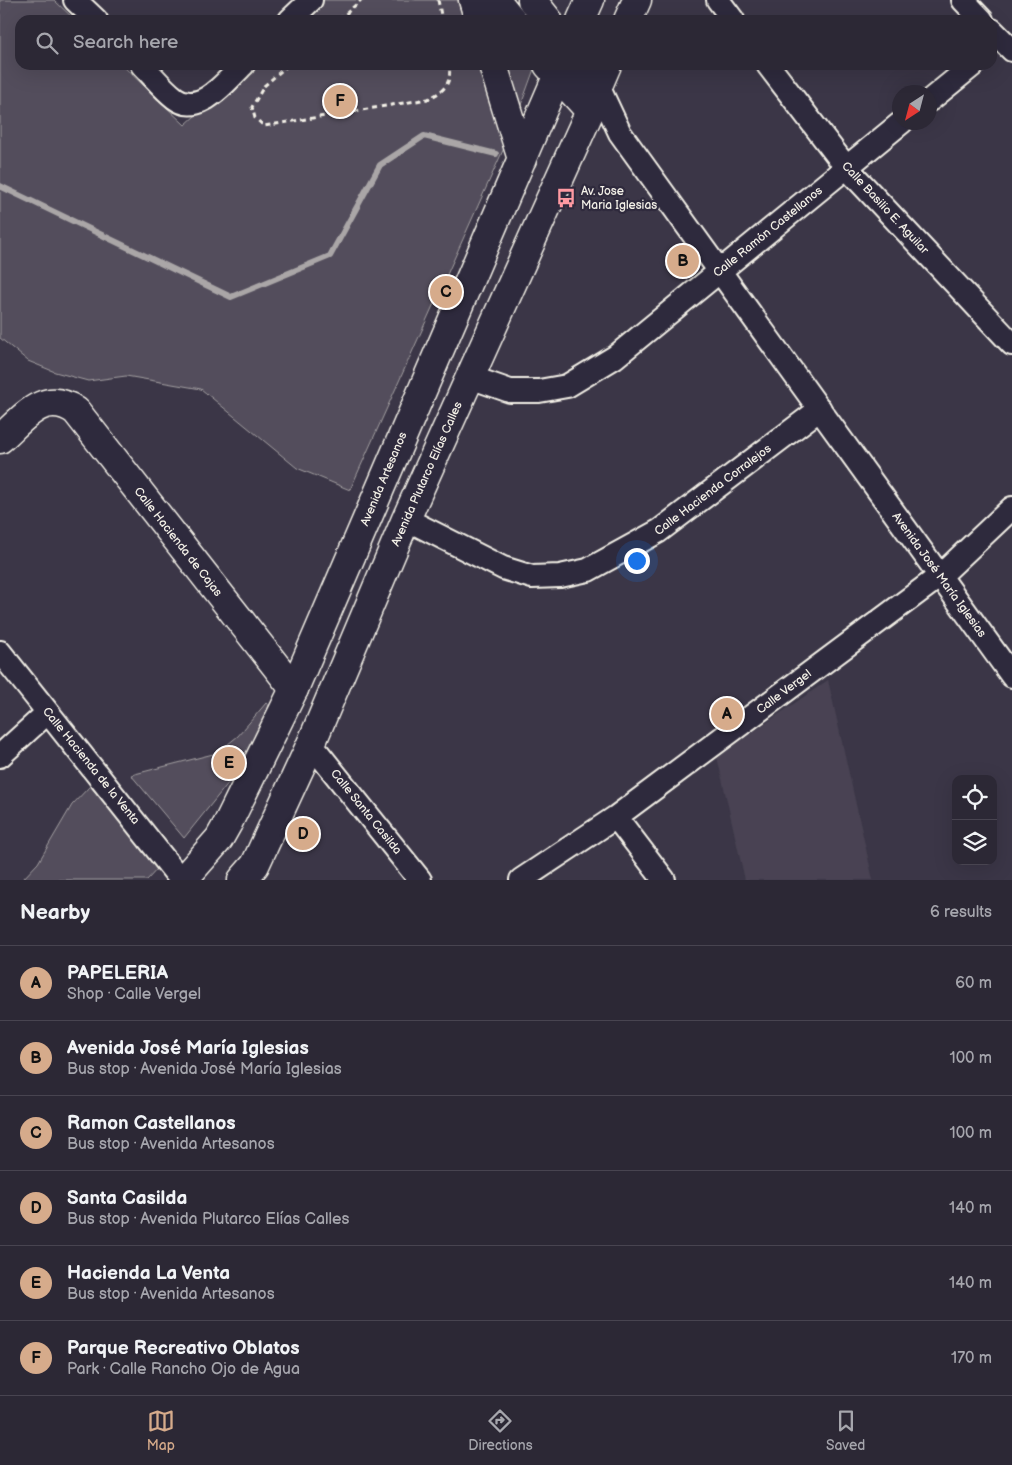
<!DOCTYPE html>
<html lang="en">
<head>
<meta charset="utf-8">
<style>
  :root { --surface:#2c2835; --page:#34303d; --text:#f1f3f6; --muted:#a6a6ad; --line:#484450; --accent:#d6ab8b }
  body { margin:0; font-family:"Balsamiq Sans",sans-serif; background:var(--page); color:var(--text) }
  .controls { position:absolute; right:15px; bottom:15px; display:grid; overflow:hidden; border-radius:10px; box-shadow:0 5px 20px #0002 }
  .controls button { width:45px; height:45px; display:grid; place-items:center; padding:0; border:0; border-bottom:1px solid var(--line); background:var(--surface); color:var(--text); font:25px sans-serif }
  .compass { position:absolute; left:892px; top:85px; width:45px; height:45px; border-radius:50%; background:var(--surface); box-shadow:0 5px 20px #0002; rotate:216deg }
  .you { position:absolute; left:636px; top:560px; width:18px; height:18px; margin:-12px; border:4px solid #fff; border-radius:50%; background:#1a73e8; box-shadow:0 0 0 8px #1a73e833 }
  .badge { display:grid; place-items:center; width:32px; height:32px; border-radius:50%; background:var(--accent); color:#111; font-size:16px; font-weight:700 }
  .pin { position:absolute; translate:-50% -50%; border:2px solid #fff; box-shadow:0 1px 5px #0006 }
  .list { margin:0; padding:0; list-style:none }
  h2 { display:flex; justify-content:space-between; align-items:center; height:65px; margin:0; padding:0 20px; font-size:21px }
  h2 small { font-size:16px; font-weight:400; color:var(--muted) }
  .list li { display:grid; grid-template-columns:32px 1fr auto; gap:15px; align-items:center; box-sizing:border-box; height:75px; padding:0 20px; border-top:1px solid var(--line) }
  .list b { display:block; font-size:19px; white-space:nowrap }
  .list p { margin:0; font-size:16px; white-space:nowrap; color:var(--muted) }
  .list em { font-size:16px; font-style:normal; color:var(--muted) }
  .icon { flex:none; width:28px; height:28px; fill:none; stroke:currentColor; stroke-width:2; stroke-linecap:round; stroke-linejoin:round }
  .map { position:relative; flex:none; width:1012px; height:880px; overflow:hidden }
  .search { position:absolute; background:var(--surface); box-shadow:0 5px 20px #0002; left:15px; right:15px; top:15px; height:55px; display:flex; align-items:center; gap:12px; box-sizing:border-box; padding:0 18px; border-radius:15px; color:var(--muted); font-size:19px }
  .sheet { height:515px; background:var(--surface) }
  nav { display:flex; justify-content:space-around; align-items:center; box-sizing:border-box; height:70px; border-top:1px solid var(--line); background:var(--surface); font-size:14px; color:var(--muted) }
  nav a { display:grid; justify-items:center; gap:2px }
  nav .on { color:var(--accent) }
  .map>svg:first-child { display:block }
  .built { fill:#484352 }
  .green { fill:#534e5c; stroke:#a4a0a2 }
  .lines { fill:none; stroke-linecap:round; stroke-linejoin:round }
  .stream { stroke:#aaa6a7; stroke-width:6 }
  .minor-casing { stroke:#f4f1e8; stroke-width:26 }
  .tertiary-casing { stroke:#f4f1e8; stroke-width:31 }
  .secondary-casing { stroke:#f4f1e8; stroke-width:31 }
  .primary-casing { stroke:#f4f1e8; stroke-width:31 }
  .path { stroke:#f4f1e8; stroke-width:3; stroke-dasharray:5 4; stroke-linecap:butt }
  .minor { stroke:#2f2a3d; stroke-width:22 }
  .tertiary { stroke:#2f2a3d; stroke-width:28 }
  .secondary { stroke:#2f2a3d; stroke-width:28 }
  .primary { stroke:#2f2a3d; stroke-width:28 }
  .labels { text-anchor:middle; dominant-baseline:central; stroke-width:4.5; stroke-linejoin:round; paint-order:stroke }
  .poi-label { font-size:12px; fill:#f4f1e8; stroke:#2f2a3d; text-anchor:start }
  .street-label { font-size:12px; fill:#f4f1e8; stroke:#2f2a3d }
</style>
</head>
<body>
<div class="map">
<svg width="1012" height="880" viewBox="0 0 1012 880">
  <rect width="100%" height="100%" fill="#3b3647"/>
  <filter id="ink" filterUnits="userSpaceOnUse"><feTurbulence type="fractalNoise" baseFrequency=".02" numOctaves="2"/><feDisplacementMap in="SourceGraphic" scale="10" xChannelSelector="R" yChannelSelector="G"/><feConvolveMatrix kernelMatrix="1 2 1 2 8 2 1 2 1" color-interpolation-filters="sRGB"/></filter>
  <g filter="url(#ink)">
    <path class="built" d="M828,680l45,200h-128l-28,-123z"/>
    <path class="green" d="M0,0h54l21,20h-55v45h102l63,60 66,-60h227l26,83 -154,342 -53,-22 -96,-79 -75,-13 -38,5 -33,-9 -27,-11 -28,-23z
      M322,0h136l6,20h-164z
      M500,65h31l3,4 -17,47z
      M266,703l6,5 -26,53 -62,77 -53,-63 86,-22 21,-17z
      M90,786l70,80 -13,14h-125l16,-17 34,-58z"/>
    <g class="lines">
      <path class="stream" d="M0,186l231,111 99,-41 50,-91 44,-29 72,18"/>
      <defs>
        <path id="minor" d="M75,0l21,20
          M718,0l15,20
          M963,0l19,20
          M290,20l21,-20
          M992,30l20,20
          M142,65c11,11 21,24 33,33 25,19 52,-18 68,-33
          M768,65l78,102 166,177
          M598,86l22,47 392,543
          M930,100l43,-35
          M470,377l40,14h29l28,-5 48,-29 287,-235
          M406,519l97,49 29,9 28,-1 28,-6 71,-39 161,-122
          M0,652l181,228
          M311,744l109,136
          M0,756l47,-43
          M616,817l48,63
          M521,880l95,-63 324,-241 72,-68"/>
        <path id="tertiary" d="M0,439c23,-20 44,-51 76,-28l218,278"/>
        <path id="secondary" d="M496,0l16,20
          M532,0l16,20
          M548,65l42,46
          M583,65l15,21"/>
        <path id="primary" d="M473,0l6,20
          M581,20l9,-20
          M628,20l9,-20
          M493,65l29,94
          M183,880l36,-41 9,-16 66,-134 268,-624
          M242,880l13,-15 56,-121 95,-225 184,-408 8,-25 9,-21"/>
      </defs>
      <use href="#minor" class="minor-casing"/>
      <use href="#tertiary" class="tertiary-casing"/>
      <use href="#secondary" class="secondary-casing"/>
      <use href="#primary" class="primary-casing"/>
      <path class="path" d="M438,0l4,20
        M339,20l22,-20
        M288,65l-24,21 -12,21 3,11 9,8 164,-27c16,-8 24,-15 21,-34"/>
      <use href="#minor" class="minor"/>
      <use href="#tertiary" class="tertiary"/>
      <use href="#secondary" class="secondary"/>
      <use href="#primary" class="primary"/>
    </g>
  </g>
  <defs>
    <symbol id="bus-bare" viewBox="-9 -9 18 18"><path d="M-5-6H5V4H4V6H2V4H-2V6H-4V4H-5ZM-3.5-4V0h7V-4ZM-3.5 1.2v1.5H-2V1.2ZM2 1.2v1.5H3.5V1.2Z" fill="#ff9aa2" stroke="#2f2a3d" stroke-width="2.5" paint-order="stroke"/></symbol>
  </defs>
  <g fill-rule="evenodd">
    <use href="#bus-bare" x="552" y="184" width="28" height="28"/>
  </g>
  <g class="labels">
    <g class="poi-label">
      <text x="581" y="191">Av. Jose<tspan x="581" dy="14">Maria Iglesias</tspan></text>
    </g>
    <g class="street-label">
      <text transform="translate(885 208) rotate(47)">Calle Basilio E. Aguilar</text>
      <text transform="translate(768 232) rotate(-39)">Calle Ramón Castellanos</text>
      <text transform="translate(427 474) rotate(-66)">Avenida Plutarco Elías Calles</text>
      <text transform="translate(384 479) rotate(-67)">Avenida Artesanos</text>
      <text transform="translate(713 490) rotate(-37)">Calle Hacienda Corralejos</text>
      <text transform="translate(178 542) rotate(52)">Calle Hacienda de Cajas</text>
      <text transform="translate(939 575) rotate(54)">Avenida José María Iglesias</text>
      <text transform="translate(784 692) rotate(-37)">Calle Vergel</text>
      <text transform="translate(91 766) rotate(51)">Calle Hacienda de la Venta</text>
      <text transform="translate(366 812) rotate(51)">Calle Santa Casilda</text>
    </g>
  </g>
</svg>
<div class="controls">
<button><svg class="icon" aria-label="locate" viewBox="0 0 24 24"><circle cx="12" cy="12" r="6"/><path d="M12 2v4M12 18v4M2 12h4M18 12h4"/></svg></button>
<button><svg class="icon" aria-label="layers" viewBox="0 0 24 24"><path d="M12 4l9 5-9 5-9-5zM3 14l9 5 9-5"/></svg></button>
</div>
<svg class="compass" viewBox="-18 -18 36 36"><path d="M0-13l5 13h-10z" fill="#e53935"/><path d="M0 13l5-13h-10z" fill="#a6a6ad"/></svg>
<div class="you"></div>
<div class="pin badge" style="left:727px;top:714px">A</div>
<div class="pin badge" style="left:683px;top:261px">B</div>
<div class="pin badge" style="left:446px;top:292px">C</div>
<div class="pin badge" style="left:303px;top:834px">D</div>
<div class="pin badge" style="left:229px;top:763px">E</div>
<div class="pin badge" style="left:340px;top:101px">F</div>
<div class="search"><svg class="icon" aria-label="search" viewBox="0 0 24 24"><circle cx="10" cy="10" r="6"/><path d="M15 15l6 6"/></svg>Search here</div>
</div>
<section class="sheet">
<h2>Nearby<small>6 results</small></h2>
<ul class="list">
<li><span class="badge">A</span><div><b>PAPELERIA</b><p>Shop · Calle Vergel</p></div><em>60 m</em></li>
<li><span class="badge">B</span><div><b>Avenida José María Iglesias</b><p>Bus stop · Avenida José María Iglesias</p></div><em>100 m</em></li>
<li><span class="badge">C</span><div><b>Ramon Castellanos</b><p>Bus stop · Avenida Artesanos</p></div><em>100 m</em></li>
<li><span class="badge">D</span><div><b>Santa Casilda</b><p>Bus stop · Avenida Plutarco Elías Calles</p></div><em>140 m</em></li>
<li><span class="badge">E</span><div><b>Hacienda La Venta</b><p>Bus stop · Avenida Artesanos</p></div><em>140 m</em></li>
<li><span class="badge">F</span><div><b>Parque Recreativo Oblatos</b><p>Park · Calle Rancho Ojo de Agua</p></div><em>170 m</em></li>
</ul>
</section>
<nav>
<a class="on"><svg class="icon" aria-label="map" viewBox="0 0 24 24"><path d="M3 6l6-2 6 2 6-2v14l-6 2-6-2-6 2zM9 4v14M15 6v14"/></svg>Map</a>
<a><svg class="icon" aria-label="directions" viewBox="0 0 24 24"><path d="M12 3l9 9-9 9-9-9zM9 14v-3h6M13 9l2 2-2 2"/></svg>Directions</a>
<a><svg class="icon" aria-label="saved" viewBox="0 0 24 24"><path d="M7 4h10v16l-5-4-5 4z"/></svg>Saved</a>
</nav>
</body>
</html>
